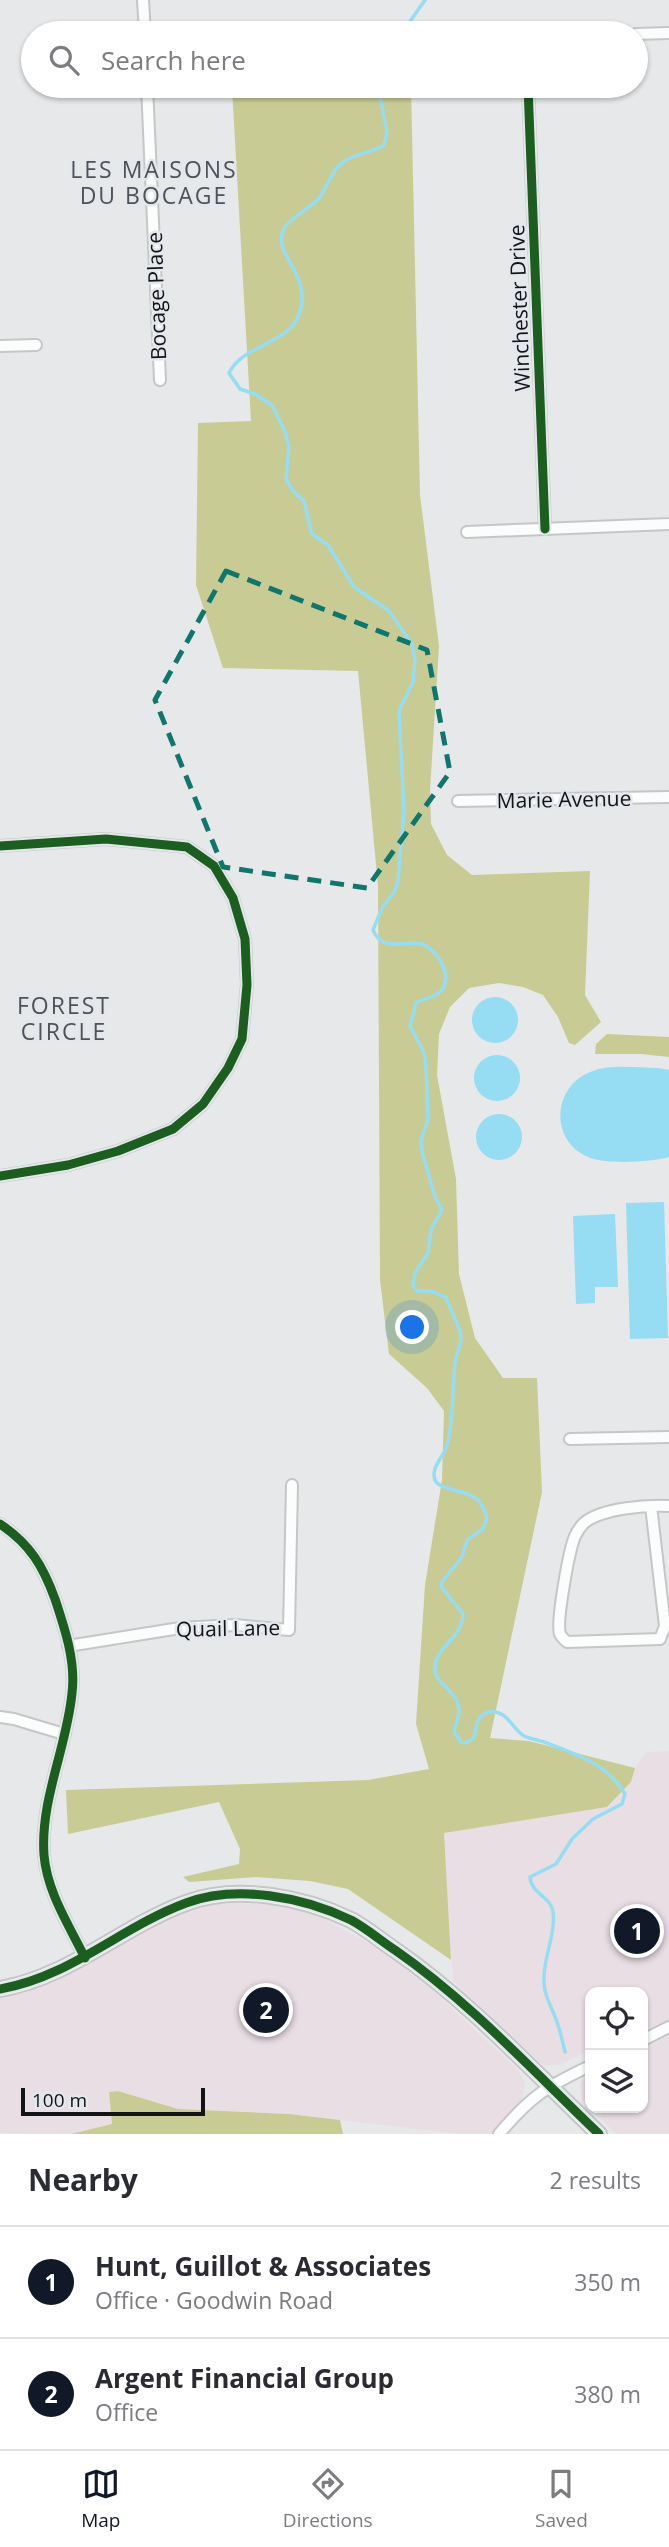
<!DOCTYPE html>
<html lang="en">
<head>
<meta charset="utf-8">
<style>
  :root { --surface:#fff; --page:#f7f7f7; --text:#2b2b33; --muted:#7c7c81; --line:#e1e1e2; --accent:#111827 }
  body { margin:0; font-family:"Open Sans",sans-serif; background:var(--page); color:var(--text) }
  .controls { position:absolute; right:21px; bottom:21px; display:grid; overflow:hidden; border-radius:14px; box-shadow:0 2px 5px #0004 }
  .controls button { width:63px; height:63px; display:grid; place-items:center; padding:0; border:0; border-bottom:2px solid var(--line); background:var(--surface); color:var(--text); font:35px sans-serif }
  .scale { position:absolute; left:21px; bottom:18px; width:184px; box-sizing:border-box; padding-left:7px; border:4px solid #131416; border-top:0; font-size:19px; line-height:24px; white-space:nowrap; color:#131416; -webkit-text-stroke:5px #e4e7ec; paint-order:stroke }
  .you { position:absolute; left:413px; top:1328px; width:24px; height:24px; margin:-18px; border:5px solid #fff; border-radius:50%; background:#1a73e8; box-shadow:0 0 0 10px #1a73e833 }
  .badge { display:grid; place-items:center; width:46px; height:46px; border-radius:50%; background:var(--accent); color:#fff; font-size:23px; font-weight:700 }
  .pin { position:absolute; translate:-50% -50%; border:4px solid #fff; box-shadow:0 2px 7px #0006 }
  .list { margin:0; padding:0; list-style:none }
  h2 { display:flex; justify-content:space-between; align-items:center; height:91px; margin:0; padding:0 28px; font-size:30px }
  h2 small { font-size:23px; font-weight:400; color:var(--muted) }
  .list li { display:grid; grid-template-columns:46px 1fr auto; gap:21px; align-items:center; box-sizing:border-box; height:112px; padding:0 28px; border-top:2px solid var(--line) }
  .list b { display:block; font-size:26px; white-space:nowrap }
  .list p { margin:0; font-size:23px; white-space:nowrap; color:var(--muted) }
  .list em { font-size:23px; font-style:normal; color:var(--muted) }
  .icon { flex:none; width:38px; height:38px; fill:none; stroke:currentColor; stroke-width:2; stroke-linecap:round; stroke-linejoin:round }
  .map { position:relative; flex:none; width:669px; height:2134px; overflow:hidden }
  .search { position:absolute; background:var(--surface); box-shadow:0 2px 5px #0004; left:21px; right:21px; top:21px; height:77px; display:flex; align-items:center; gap:18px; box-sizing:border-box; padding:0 24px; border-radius:38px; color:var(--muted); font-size:26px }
  .sheet { height:315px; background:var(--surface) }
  nav { display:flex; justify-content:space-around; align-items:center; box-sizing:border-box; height:98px; border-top:2px solid var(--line); background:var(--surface); font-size:19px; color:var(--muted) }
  nav a { display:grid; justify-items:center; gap:4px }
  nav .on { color:var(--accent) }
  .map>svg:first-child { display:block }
  .commercial { fill:#eadee5 }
  .forest { fill:#c8cc94 }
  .water { fill:#96dcf2 }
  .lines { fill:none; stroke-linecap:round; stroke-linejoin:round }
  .stream { stroke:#96dcf2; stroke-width:3.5 }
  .minor-casing { stroke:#c5c6c7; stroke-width:14 }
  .tertiary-casing { stroke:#c5c6c7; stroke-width:18 }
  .minor { stroke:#fbfcfc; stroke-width:10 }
  .tertiary { stroke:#fbfcfc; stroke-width:14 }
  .cycleway-casing { stroke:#e4e7ec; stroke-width:13 }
  .cycleway { stroke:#1b5e20; stroke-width:9 }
  .marked { fill:none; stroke:#0f766e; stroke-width:5; stroke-dasharray:14 9; stroke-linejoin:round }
  .labels { text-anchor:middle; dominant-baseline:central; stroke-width:5; stroke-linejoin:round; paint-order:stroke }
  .street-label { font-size:21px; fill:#131416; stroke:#e4e7ec }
  .neighbourhood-label { font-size:23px; letter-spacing:2px; fill:#4f5256; stroke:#e4e7ec }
</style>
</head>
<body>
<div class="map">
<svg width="669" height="2134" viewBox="0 0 669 2134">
  <rect width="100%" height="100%" fill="#e6e8ea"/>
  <path class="commercial" d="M669,1751v270l-26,9v-38h-53v58l-31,15h-16l-90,-84 -10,-148 164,-26 24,-25 4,-14 11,-16z
    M238,1903l42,2 37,10 62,34 53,41 85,79 8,14 -3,16 -32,35h-31l-170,-20 -111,-5 -60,-18 -9,1 3,32 -41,10 -71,-1v-137l54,-15 28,-13 70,-42 21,-11 38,-11z
    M669,2036v98h-53l-33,-33 -3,-10 1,-9 9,-8v34h53v-60z"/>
  <path class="forest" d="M320,86h91l9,409 19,151 -9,144 1,34 16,31 25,20 118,-4 -5,124 16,27 -26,23 -6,-2 -11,-26 -15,-22 -20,-8 -24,-4 -30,5 -19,19 -11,27 -2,41 19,104 3,95 16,64 28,40h34l5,114 -52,246 39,3 106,27 -4,14 -24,25 -163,26 7,127 -103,-71 -38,-8 -54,-4 -67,5 -6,-5 56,-13 1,-15 -21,-47 -151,32 -2,-44 302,-10 61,-11 -13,-45 9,-139 17,-105 2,-69 -17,-23 -38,-34 -9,-74 -2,-394 -20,-215 -135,-3 -27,-83 2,-162 53,-2 -19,-333z
    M607,1034l62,3v20l-28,-3h-46l1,-10z
    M118,2091l60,18 111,5 51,6 3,14h-272l41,-10 -3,-32z"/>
  <path class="water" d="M472 1020a23 23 0 1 1 46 0a23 23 0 1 1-46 0Z
    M474 1078a23 23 0 1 1 46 0a23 23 0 1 1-46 0Z
    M658,1068l11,2v87c-17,5 -64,8 -81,0 -40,-17 -35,-73 5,-86 19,-7 45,-3 65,-3z
    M476 1137a23 23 0 1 1 46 0a23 23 0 1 1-46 0Z
    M664,1202l4,136 -38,1 -4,-136z
    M615,1214l3,73h-23v16l-19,1 -3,-88z"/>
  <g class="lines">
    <path class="stream" d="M402,33l23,-33
      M378,86l9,46 -3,13c-15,9 -26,7 -39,16 -15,9 -16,26 -27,38 -17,18 -50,25 -31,58 11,18 21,38 11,60 -13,28 -55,28 -69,56l11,16 15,5 17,11 13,27 4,15 -3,32 7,12 11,10 8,33 16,11 26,42 35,24 23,33 3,15 -2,23 -14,29 5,101 -6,68 -3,11 -12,15 -10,24c10,23 30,10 48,14 16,4 34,33 19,48 -7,6 -16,6 -24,11l-6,23 14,26 2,15 2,52 -7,22 1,11 13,45 7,12 -11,21 -3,23 -13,20 -2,13 4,5h13l16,6c4,14 14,27 15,41 0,7 -4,13 -5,20 -5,28 -1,59 -9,87 -2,10 -17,23 -12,35 4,10 32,10 42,19 5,5 8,13 10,19l-4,11 -16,11 -5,17 -21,26 1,5 21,26c-1,25 -27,32 -28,53 -1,17 19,22 23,37 3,10 -2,18 -4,28l7,10 5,1 8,-5c2,-11 2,-23 15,-26 18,-3 23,17 35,24 6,3 14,4 20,6 30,11 65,23 81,52l-3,10 -29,15 -21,20 -16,25 -26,13c1,17 21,19 23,35 3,20 -9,45 -9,66 -1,18 9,30 14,47 3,9 5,18 7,27"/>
    <defs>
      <path id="minor" d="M143,0l2,33
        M636,34l33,-1
        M147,86l13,294
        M528,86l17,443
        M0,346l36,-1
        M467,532l202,-8
        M458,801l211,-4
        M0,846l106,-7 81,8 27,19 19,32 12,41 2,46 -5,54 -14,29 -25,36 -30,25 -55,22 -50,14 -68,11
        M570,1439l99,-2
        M651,1506l14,120 -5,13 -93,3c-3,-3 -5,-4 -7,-8 -4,-12 9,-84 15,-98 2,-4 5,-9 9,-13 18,-15 62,-18 85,-17
        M0,1524c30,20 43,42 55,75 10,30 21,63 17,94 -5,54 -32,107 -28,162 3,37 25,70 41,103
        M68,1646l112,-18 55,-3 54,5 3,-145
        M0,1717l14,2 50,15
        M643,2040l26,-13
        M499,2134c31,-37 48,-48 91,-68"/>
      <path id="tertiary" d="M0,1989c70,-12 121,-62 186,-86 51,-19 117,-6 165,17 15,8 29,20 44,30 75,52 138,121 204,184"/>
    </defs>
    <use href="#minor" class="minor-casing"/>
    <use href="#tertiary" class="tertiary-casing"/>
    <use href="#minor" class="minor"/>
    <use href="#tertiary" class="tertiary"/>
    <defs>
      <path id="cycleway" d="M528,86l17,443
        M0,846l106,-7 81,8 27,19 19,32 12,41 2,46 -5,54 -14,29 -25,36 -30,25 -55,22 -50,14 -68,11
        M0,1524c30,20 43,42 55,75 10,30 21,63 17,94 -5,54 -32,107 -28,162 3,37 25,70 41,103
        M0,1989c70,-12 121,-62 186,-86 51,-19 117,-6 165,17 15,8 29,20 44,30 75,52 138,121 204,184"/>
    </defs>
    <use href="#cycleway" class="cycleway-casing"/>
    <use href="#cycleway" class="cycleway"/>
  </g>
  <path class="marked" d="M226,571l201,79 23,122 -83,116 -144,-21 -68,-167z"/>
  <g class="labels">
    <g class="street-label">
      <text transform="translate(156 296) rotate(-92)">Bocage Place</text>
      <text transform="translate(519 308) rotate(-92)">Winchester Drive</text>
      <text transform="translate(564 799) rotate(-1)">Marie Avenue</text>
      <text transform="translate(228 1628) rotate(-1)">Quail Lane</text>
    </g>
    <g class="neighbourhood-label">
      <text x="154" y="169">LES MAISONS<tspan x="154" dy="26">DU BOCAGE</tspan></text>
      <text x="64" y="1005">FOREST<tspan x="64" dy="26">CIRCLE</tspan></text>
    </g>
  </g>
</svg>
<div class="controls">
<button><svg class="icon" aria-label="locate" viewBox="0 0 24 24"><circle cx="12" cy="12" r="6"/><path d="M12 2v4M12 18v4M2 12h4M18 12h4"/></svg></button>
<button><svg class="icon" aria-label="layers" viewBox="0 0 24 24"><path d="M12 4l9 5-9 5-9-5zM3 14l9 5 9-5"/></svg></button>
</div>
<div class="scale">100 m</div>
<div class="you"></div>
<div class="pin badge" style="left:637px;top:1931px">1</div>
<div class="pin badge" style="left:266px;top:2010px">2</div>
<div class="search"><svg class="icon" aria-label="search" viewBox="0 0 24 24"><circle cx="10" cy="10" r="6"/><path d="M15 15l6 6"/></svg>Search here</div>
</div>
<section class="sheet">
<h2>Nearby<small>2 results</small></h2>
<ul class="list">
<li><span class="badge">1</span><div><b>Hunt, Guillot &amp; Associates</b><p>Office · Goodwin Road</p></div><em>350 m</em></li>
<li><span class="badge">2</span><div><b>Argent Financial Group</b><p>Office</p></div><em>380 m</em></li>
</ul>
</section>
<nav>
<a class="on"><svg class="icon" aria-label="map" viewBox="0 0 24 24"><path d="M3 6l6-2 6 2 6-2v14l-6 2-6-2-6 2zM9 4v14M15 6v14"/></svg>Map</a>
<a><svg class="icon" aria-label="directions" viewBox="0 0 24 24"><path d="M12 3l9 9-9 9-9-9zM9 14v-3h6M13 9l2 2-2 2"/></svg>Directions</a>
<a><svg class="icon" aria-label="saved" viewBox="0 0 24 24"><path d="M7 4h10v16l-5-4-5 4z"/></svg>Saved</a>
</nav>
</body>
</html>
